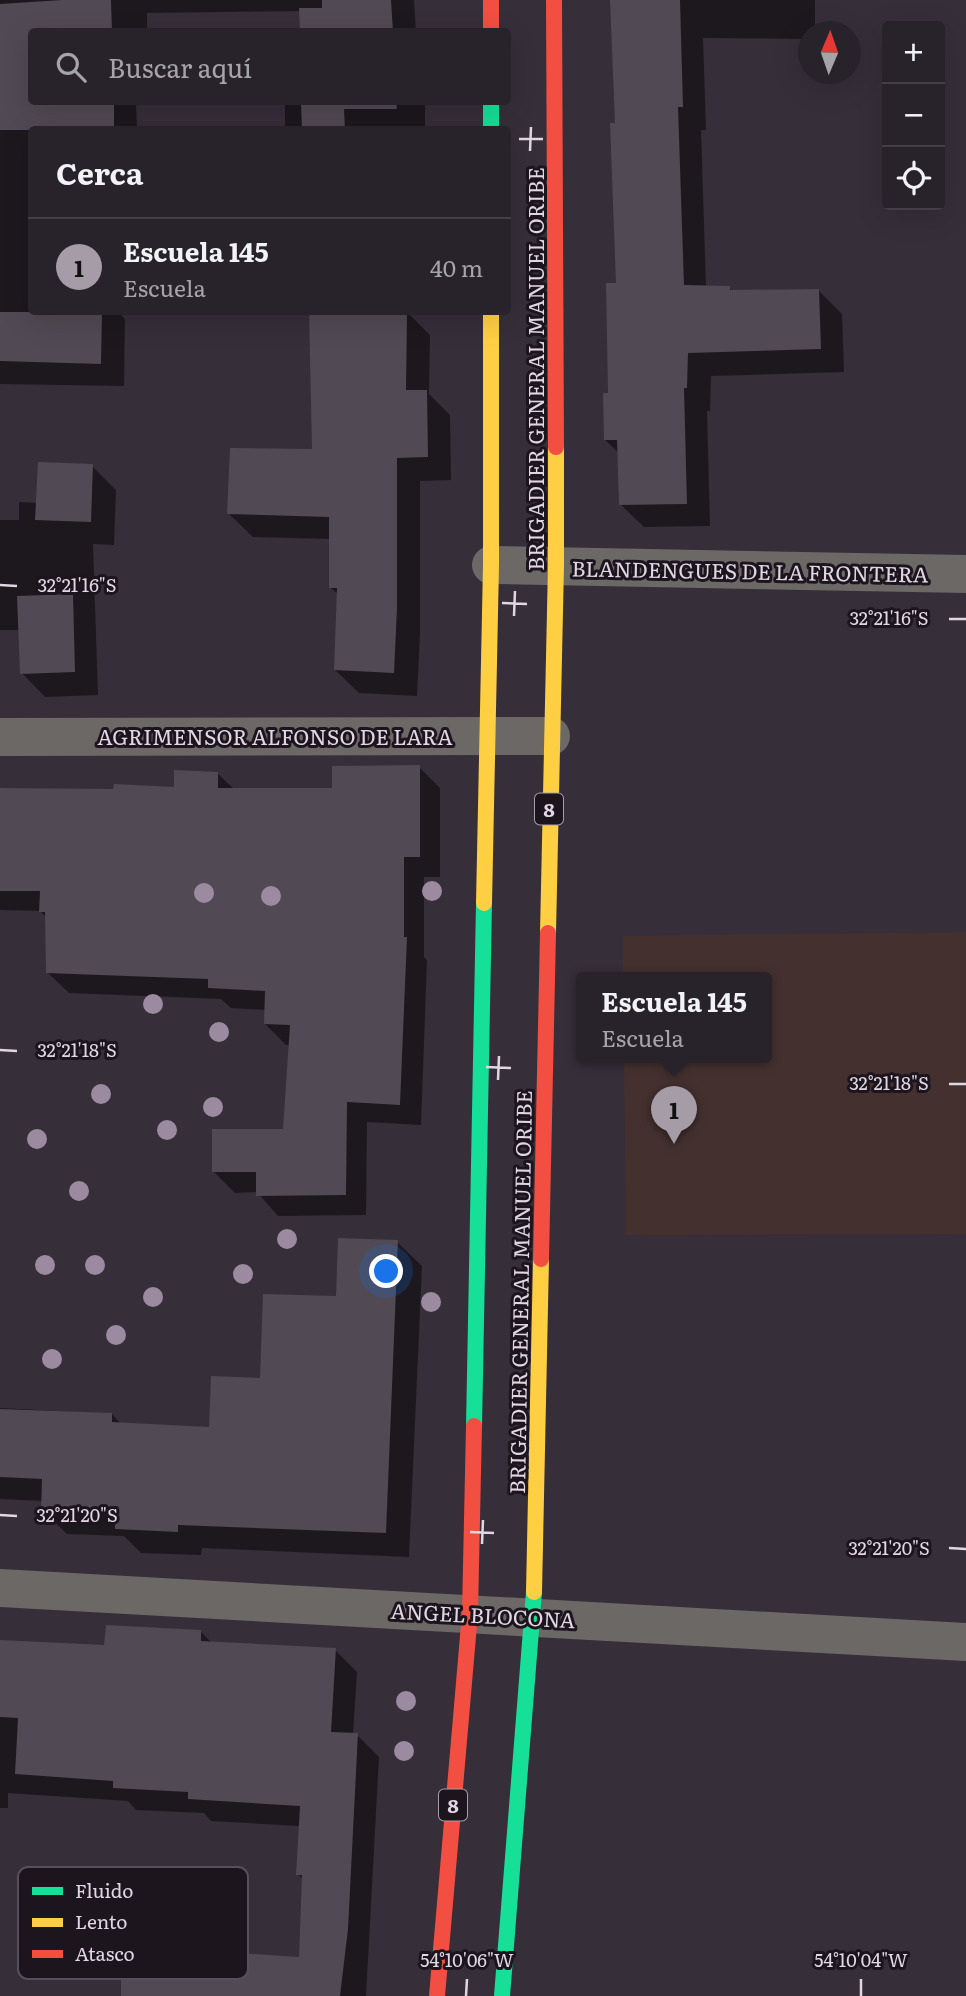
<!DOCTYPE html>
<html lang="es">
<head>
<meta charset="utf-8">
<style>
  :root { --surface:#28222b; --page:#342f37; --text:#f1f3f6; --muted:#a5a4a9; --line:#443f47; --accent:#a59ca8 }
  body { margin:0; font-family:Literata,serif; background:var(--page); color:var(--text) }
  .controls { position:absolute; right:21px; top:21px; display:grid; overflow:hidden; border-radius:7px; box-shadow:0 7px 28px #0002 }
  .controls button { width:63px; height:63px; display:grid; place-items:center; padding:0; border:0; border-bottom:2px solid var(--line); background:var(--surface); color:var(--text); font:35px sans-serif }
  .compass { position:absolute; left:798px; top:21px; width:63px; height:63px; border-radius:50%; background:var(--surface); box-shadow:0 7px 28px #0002; rotate:2deg }
  .you { position:absolute; left:387px; top:1272px; width:24px; height:24px; margin:-18px; border:5px solid #fff; border-radius:50%; background:#1a73e8; box-shadow:0 0 0 10px #1a73e833 }
  .badge { display:grid; place-items:center; width:46px; height:46px; border-radius:50%; background:var(--accent); color:#111; font-size:23px; font-weight:700 }
  .pin { position:absolute; translate:-50% -58px; filter:drop-shadow(0 2px 4px #0008) }
  .pin::after { content:''; position:absolute; top:37px; width:24px; height:21px; background:inherit; clip-path:polygon(0 0,100% 0,50% 100%) }
  .popup { position:absolute; left:576px; top:972px; width:196px; height:91px; box-sizing:border-box; display:grid; place-content:center; border-radius:7px; background:var(--surface); filter:drop-shadow(0 2px 5px #0005); font-size:23px; white-space:nowrap; color:var(--muted) }
  .popup b { font-size:26px; color:var(--text) }
  .popup::after { content:''; position:absolute; left:50%; top:100%; margin-left:-14px; border:14px solid transparent; border-top-color:var(--surface) }
  .list { margin:0; padding:0; list-style:none }
  h2 { display:flex; justify-content:space-between; align-items:center; height:91px; margin:0; padding:0 28px; font-size:30px }
  h2 small { font-size:23px; font-weight:400; color:var(--muted) }
  .list li { display:grid; grid-template-columns:46px 1fr auto; gap:21px; align-items:center; box-sizing:border-box; height:98px; padding:0 28px; border-top:2px solid var(--line) }
  .list b { display:block; font-size:26px; white-space:nowrap }
  .list p { margin:0; font-size:23px; white-space:nowrap; color:var(--muted) }
  .list em { font-size:23px; font-style:normal; color:var(--muted) }
  .icon { flex:none; width:38px; height:38px; fill:none; stroke:currentColor; stroke-width:2; stroke-linecap:round; stroke-linejoin:round }
  .map { position:relative; flex:none; width:966px; height:1996px; overflow:hidden }
  .search { position:absolute; background:var(--surface); box-shadow:0 7px 28px #0002; left:28px; top:28px; width:483px; height:77px; display:flex; align-items:center; gap:18px; box-sizing:border-box; padding:0 24px; border-radius:7px; color:var(--muted); font-size:26px }
  .panel { position:absolute; background:var(--surface); box-shadow:0 7px 28px #0002; left:28px; top:126px; width:483px; height:189px; border-radius:7px }
  .map>svg:first-child { display:block }
  .education { fill:#44312f }
  .shadow { fill:#0007 }
  .building { fill:#514953 }
  .lines { fill:none; stroke-linecap:round; stroke-linejoin:round }
  .street { stroke:#6b6866; stroke-width:38 }
  .fast { stroke:#16e098; stroke-width:16 }
  .slow { stroke:#ffcf43; stroke-width:16 }
  .jam { stroke:#f24e42; stroke-width:16 }
  .tree { fill:#9c8aa1 }
  .ticks { fill:none; stroke:#e1d7e4; stroke-width:2.5 }
  .labels { text-anchor:middle; dominant-baseline:central; stroke-width:6; stroke-linejoin:round; paint-order:stroke }
  .shield { fill:#1c151e; stroke:#a69da9; stroke-width:2 }
  .shield-label { font-size:19px; font-weight:bold; fill:#e1d7e4 }
  .street-label { font-size:21px; fill:#e1d7e4; stroke:#1c151e }
  .key { fill:#1c151e; stroke:#574f59; stroke-width:2 }
  .key-label { font-size:19px; fill:#e1d7e4 }
  .ticks-label { font-size:18px; text-anchor:middle; fill:#e1d7e4; stroke:#1c151e; stroke-width:6; stroke-linejoin:round; paint-order:stroke }
</style>
</head>
<body>
<div class="map">
<svg width="966" height="1996" viewBox="0 0 966 1996">
  <rect width="100%" height="100%" fill="#362e39"/>
  <path class="education" d="M966,932v302l-340,1 -2,-177h143v-80h-144v-42z"/>
  <path class="shadow" d="M0,0h414l2,32h-115v-21l-154,2v19h-115v70h104l1,28h-105v182h86l7,7 -1,67 -124,-2z
    M612,0h203v32h-7v7l-105,-1 3,92h-5l5,157 23,1 5,4 85,-1 23,23 2,58 -133,4 -1,35h-3l3,115 -66,1 -24,-23 -1,-51 -14,-13 12,-155v-161z
    M285,102h140v28h-182l42,-1z
    M310,312h97l23,23 -1,59 21,21 1,65 -31,1v152l-3,63 -58,-3 -24,-23 4,-75 -8,-7v-49l-78,-2 -24,-23 84,-63z
    M92,466l24,24 -2,55 -21,-1 5,151 -53,2 -23,-24 -2,-43h-20v-110h19v-18l19,1z
    M419,767l21,21v89h-16v80l3,3 -6,165 -54,-3 -1,93 -88,1 -21,-24 -22,1 -21,-21 71,-41 6,-86h-5l-21,-21 1,-14 -35,-2 -10,-9 -152,-6 -21,-20 -1,-55 -7,-7 -40,-1v-121h176l42,-15 16,15h100z
    M397,1242l25,24 -13,291 -207,-9 -1,7 -60,-2 -17,-17 -57,-2 -25,-24 1,-9 -43,-2v-91l112,6 10,11 88,4 52,-50 76,-81z
    M201,1632l11,11 123,7 22,22 -4,63h4l22,22 -13,239h-244l99,-49 7,7 73,5 3,-79 -6,-6 2,-48 -89,-5 -7,-8 -68,-3 -8,-9 -120,-8v15h-8v-166l106,5z"/>
  <path class="building" d="M62,0h49l1,32h-80v70h82v28h-114v-126z
    M322,0h69l2,32h-93l-1,-24h23z
    M610,0h70l3,107h-5l6,178 46,1v4l89,-1 2,60 -133,4 -1,35h-3l3,116 -68,1 -2,-65h-13l-1,-47h5l-2,-110h10l-6,-160h5z
    M301,102h95l1,7h-53l1,21h-43z
    M0,312h102l-1,52 -101,-3z
    M309,312h98l-1,78h21l1,67 -31,1v150l-3,65 -60,-3 3,-82h-8v-71l-102,-3 3,-66 82,1z
    M38,462l55,2 -2,58 -56,-2z
    M73,594l2,78 -55,2 -3,-78z
    M420,765v92h-16v80h3l-7,168 -53,-3 -1,93 -90,1v-24h-44v-43h71l7,-104 -26,-1 1,-33 -57,-3v-9l-162,-6 -1,-61h-6l1,-21h-40v-103l113,1 1,-5 60,3v-17l44,2v16h114v-22z
    M338,1238l60,2 -12,293 -208,-8v7l-63,-3v-16l-74,-3 1,-31 -42,-2v-68l112,4v9l97,5 2,-51 49,2 3,-84 73,2z
    M106,1625l95,5v11l135,7 -5,84 27,1 -10,196 -8,67h-219v-53l101,2 -1,7 78,5 3,-82h-6l4,-69 -112,-7v-7l-75,-4v-7l-98,-7 3,-56 -18,-1v-77l104,5z"/>
  <g class="lines">
    <path class="street" d="M491,565l475,9
      M0,737l551,-1
      M0,1588l966,54"/>
    <path class="fast" d="M491,102v28
      M474,1426l10,-523
      M502,1996l32,-404"/>
    <path class="slow" d="M484,903l7,-338v-253
      M548,933l8,-368v-118
      M534,1592l7,-333"/>
    <path class="jam" d="M491,0v32
      M554,0l2,447
      M541,1259l7,-326
      M437,1996l33,-383 4,-187"/>
  </g>
  <g class="tree">
    <circle cx="432" cy="891" r="10"/>
    <circle cx="204" cy="893" r="10"/>
    <circle cx="271" cy="896" r="10"/>
    <circle cx="153" cy="1004" r="10"/>
    <circle cx="219" cy="1032" r="10"/>
    <circle cx="101" cy="1094" r="10"/>
    <circle cx="213" cy="1107" r="10"/>
    <circle cx="167" cy="1130" r="10"/>
    <circle cx="37" cy="1139" r="10"/>
    <circle cx="79" cy="1191" r="10"/>
    <circle cx="287" cy="1239" r="10"/>
    <circle cx="45" cy="1265" r="10"/>
    <circle cx="95" cy="1265" r="10"/>
    <circle cx="243" cy="1274" r="10"/>
    <circle cx="153" cy="1297" r="10"/>
    <circle cx="431" cy="1302" r="10"/>
    <circle cx="116" cy="1335" r="10"/>
    <circle cx="52" cy="1359" r="10"/>
    <circle cx="406" cy="1701" r="10"/>
    <circle cx="404" cy="1751" r="10"/>
  </g>
  <path class="ticks" d="M519,139h24M530,151l1,-24M0,585l17,1M502,603l25,1M514,616l1,-25M949,619h17M0,1050l17,1M486,1067l25,1M498,1080l1,-24M949,1084h17M0,1515l17,1M470,1532l24,1M482,1544l1,-24M949,1548l17,1M466,1996l1,-17M861,1996v-17"/>
  <g class="labels">
    <g class="shield">
      <rect x="535" y="793.5" width="28" height="31" rx="5"/>
      <rect x="439" y="1789.5" width="28" height="31" rx="5"/>
    </g>
    <g class="shield-label">
      <text x="549" y="809">8</text>
      <text x="453" y="1805">8</text>
    </g>
    <g class="street-label">
      <text transform="translate(534 369) rotate(-90)">BRIGADIER GENERAL MANUEL ORIBE</text>
      <text transform="translate(750 570) rotate(1)">BLANDENGUES DE LA FRONTERA</text>
      <text x="275" y="735">AGRIMENSOR ALFONSO DE LARA</text>
      <text transform="translate(519 1292) rotate(-89)">BRIGADIER GENERAL MANUEL ORIBE</text>
      <text transform="translate(483 1614) rotate(3)">ANGEL BLOCONA</text>
    </g>
  </g>
  <rect x="18" y="1867" width="230" height="112" rx="10" class="key"/>
  <rect x="32" y="1887" width="31" height="8" fill="#16e098"/>
  <rect x="32" y="1918" width="31" height="9" fill="#ffcf43"/>
  <rect x="32" y="1950" width="31" height="8" fill="#f24e42"/>
  <g class="key-label">
    <text x="75" y="1898">Fluido</text>
    <text x="75" y="1929">Lento</text>
    <text x="75" y="1961">Atasco</text>
  </g>
  <g class="ticks-label">
    <text x="77" y="592">32°21'16"S</text>
    <text x="889" y="625">32°21'16"S</text>
    <text x="77" y="1057">32°21'18"S</text>
    <text x="889" y="1090">32°21'18"S</text>
    <text x="77" y="1522">32°21'20"S</text>
    <text x="889" y="1555">32°21'20"S</text>
    <text x="467" y="1967">54°10'06"W</text>
    <text x="861" y="1967">54°10'04"W</text>
  </g>
</svg>
<div class="controls">
<button>+</button>
<button>−</button>
<button><svg class="icon" aria-label="locate" viewBox="0 0 24 24"><circle cx="12" cy="12" r="6"/><path d="M12 2v4M12 18v4M2 12h4M18 12h4"/></svg></button>
</div>
<svg class="compass" viewBox="-18 -18 36 36"><path d="M0-13l5 13h-10z" fill="#e53935"/><path d="M0 13l5-13h-10z" fill="#a5a4a9"/></svg>
<div class="you"></div>
<div class="pin badge" style="left:674px;top:1144px">1</div>
<div class="popup"><b>Escuela 145</b>Escuela</div>
<div class="search"><svg class="icon" aria-label="search" viewBox="0 0 24 24"><circle cx="10" cy="10" r="6"/><path d="M15 15l6 6"/></svg>Buscar aquí</div>
<section class="panel">
<h2>Cerca<small></small></h2>
<ul class="list">
<li><span class="badge">1</span><div><b>Escuela 145</b><p>Escuela</p></div><em>40 m</em></li>
</ul>
</section>
</div>
</body>
</html>
